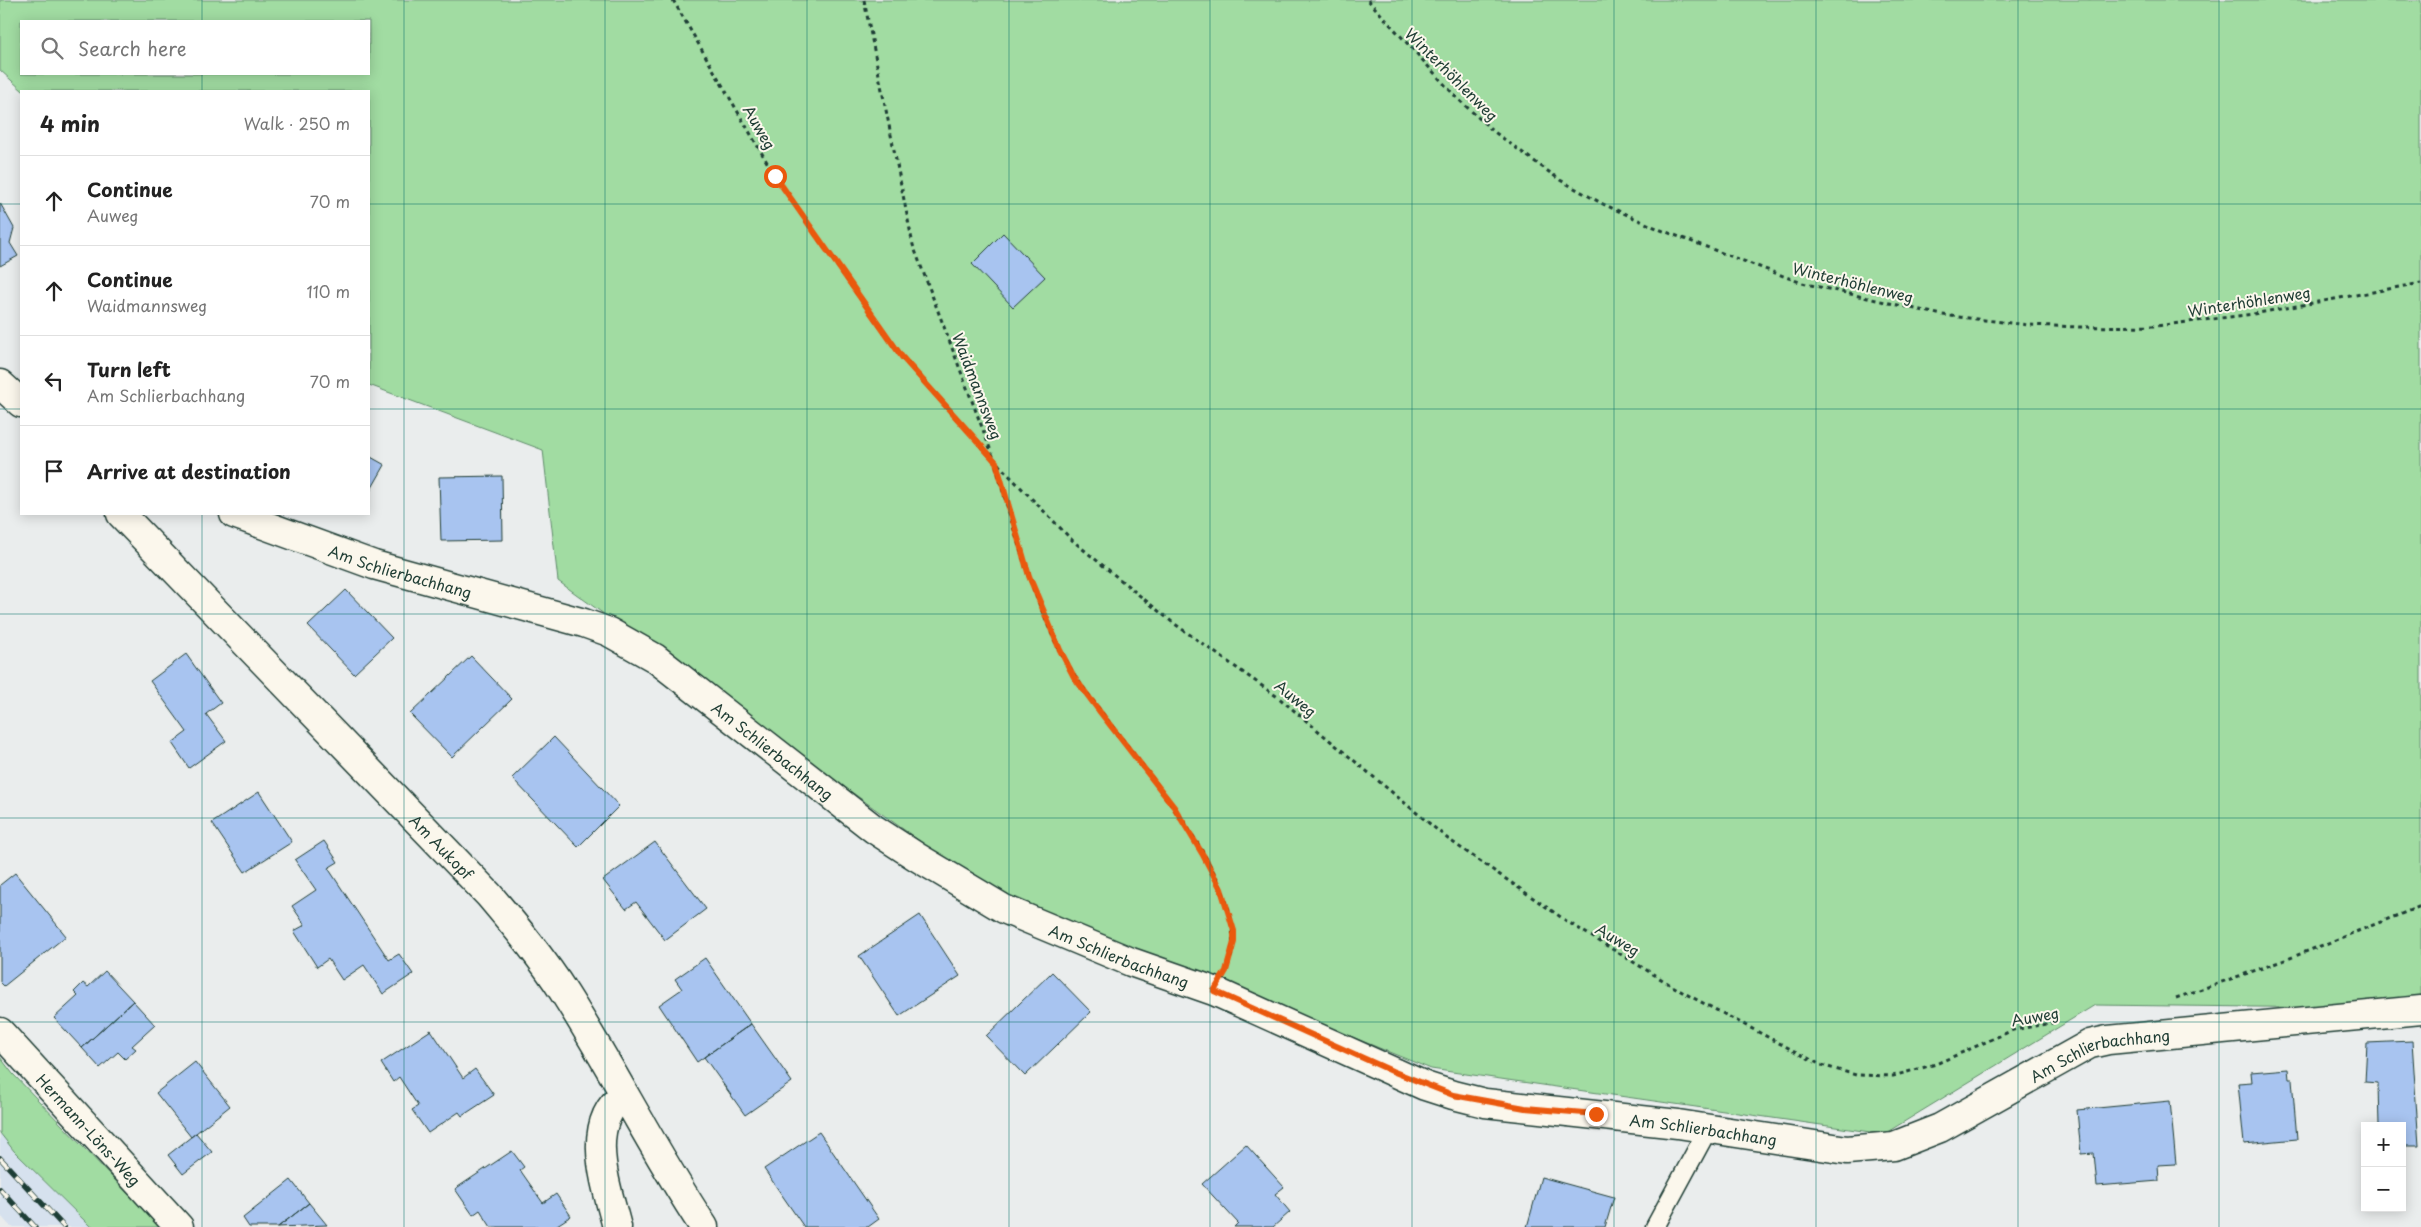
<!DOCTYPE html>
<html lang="en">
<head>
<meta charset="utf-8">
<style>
  :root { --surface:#fff; --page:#f6f6f6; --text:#222; --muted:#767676; --line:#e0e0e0 }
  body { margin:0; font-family:"Playpen Sans",sans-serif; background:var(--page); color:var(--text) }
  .controls { position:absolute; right:15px; bottom:15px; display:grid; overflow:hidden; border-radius:0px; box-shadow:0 2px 12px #0003 }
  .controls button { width:45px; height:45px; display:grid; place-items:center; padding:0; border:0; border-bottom:1px solid var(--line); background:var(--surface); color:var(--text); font:25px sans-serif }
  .stop { position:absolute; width:15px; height:15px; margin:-11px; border:4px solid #ea580c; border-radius:50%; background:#fff }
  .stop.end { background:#ea580c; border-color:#fff; box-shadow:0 1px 5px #0008 }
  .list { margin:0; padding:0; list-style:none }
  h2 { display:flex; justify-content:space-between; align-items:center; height:65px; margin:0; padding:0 20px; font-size:21px }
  h2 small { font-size:16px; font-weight:400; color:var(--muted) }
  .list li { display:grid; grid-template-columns:32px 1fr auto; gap:15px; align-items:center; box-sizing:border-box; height:90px; padding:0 20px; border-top:1px solid var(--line) }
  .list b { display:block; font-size:19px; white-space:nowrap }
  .list p { margin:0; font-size:16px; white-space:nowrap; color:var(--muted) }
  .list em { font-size:16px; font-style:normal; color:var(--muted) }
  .icon { flex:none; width:28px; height:28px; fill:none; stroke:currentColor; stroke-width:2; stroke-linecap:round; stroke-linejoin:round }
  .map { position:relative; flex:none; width:2421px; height:1227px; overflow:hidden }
  .search { position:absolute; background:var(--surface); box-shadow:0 2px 12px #0003; left:20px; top:20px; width:350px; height:55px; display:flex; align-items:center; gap:12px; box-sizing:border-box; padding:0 18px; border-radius:0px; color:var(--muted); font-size:19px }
  .panel { position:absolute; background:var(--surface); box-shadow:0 2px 12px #0003; left:20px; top:90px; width:350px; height:425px; border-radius:0px }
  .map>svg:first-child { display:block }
  .built { fill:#d6e1ee }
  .green { fill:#a1dca2; stroke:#608c6b; fill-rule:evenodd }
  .building { fill:#a8c4f0; stroke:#1f3d34 }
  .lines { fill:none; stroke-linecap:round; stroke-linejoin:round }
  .lane-casing { stroke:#1f3d34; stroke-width:21 }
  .street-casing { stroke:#1f3d34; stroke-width:31 }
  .path { stroke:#1f3d34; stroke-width:3; stroke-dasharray:4 4; stroke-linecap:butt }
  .lane { stroke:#fbf7ec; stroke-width:18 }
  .street { stroke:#fbf7ec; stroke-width:28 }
  .rail-casing { stroke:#1f3d34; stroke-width:5.5 }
  .rail { stroke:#fbf7ec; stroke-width:4; stroke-dasharray:11; stroke-linecap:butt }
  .route { stroke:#ea580c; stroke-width:6 }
  .grid { fill:none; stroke:#0f766e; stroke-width:1; stroke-opacity:0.55 }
  .labels { text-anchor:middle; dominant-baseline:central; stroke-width:4; stroke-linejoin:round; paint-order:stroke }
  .street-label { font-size:15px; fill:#1f3d34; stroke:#fbf7ec }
</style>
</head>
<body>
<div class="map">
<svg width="2421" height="1227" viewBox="0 0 2421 1227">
  <rect width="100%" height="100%" fill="#eaeded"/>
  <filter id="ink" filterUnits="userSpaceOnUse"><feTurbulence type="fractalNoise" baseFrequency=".02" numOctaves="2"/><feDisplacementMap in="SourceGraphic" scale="10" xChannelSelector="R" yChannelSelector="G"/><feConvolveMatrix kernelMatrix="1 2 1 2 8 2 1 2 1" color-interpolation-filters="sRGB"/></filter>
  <g filter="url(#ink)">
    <path class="built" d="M0,1133l14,18 77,76h-80l-11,-12z"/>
    <path class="green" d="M0,0h2421v1009l-326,-4 -211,129 -453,-65 -446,-181 -427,-307 -15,-131 -174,-65v-294h-346l-23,-21zM21,21h348v53h-348z
      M0,1057l13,17 147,153h-69l-77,-76 -14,-18z"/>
    <path class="building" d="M0,203l14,25 -4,15 8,13 -18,10z
      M1003,233l42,44 -32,30 -41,-43z
      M369,456l16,9 -16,28z
      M502,476l1,64 -62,1 -2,-64z
      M346,590l46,48 -38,36 -46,-48z
      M186,654l35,49 -15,11 20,27 -37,27 -17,-25 15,-11 -37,-51z
      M471,656l41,43 -60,58 -42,-43z
      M554,737l65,69 -41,41 -66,-69z
      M259,792l33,50 -47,30 -33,-49z
      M324,841l14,21 -10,6 61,92 10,-6 14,20 -30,20 -19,-29 -22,15 -14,-21 -11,8 -23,-36 11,-6 -13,-19 24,-16 -21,-30z
      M655,842l51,67 -41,31 -29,-38 -10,7 -23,-29z
      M15,873l51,63 -62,50 -4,-4v-97z
      M920,915l40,61 -61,40 -40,-60z
      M705,958l46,66 -54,38 -38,-57 23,-16 -7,-10z
      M105,971l28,30 -51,47 -28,-30 24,-22 -4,-4 9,-9 5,4z
      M1052,972l39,40 -66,64 -39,-40z
      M133,1001l22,24 -23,21 4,3 -11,10 -7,-7 -18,16 -18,-20z
      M751,1024l41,58 -47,33 -41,-58z
      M431,1030l32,48 12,-9 19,26 -32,21 -3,-4 -31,21 -16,-23 6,-4 -19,-29 -6,5 -12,-19z
      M2412,1041l7,105h-17v-20h-23l-1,-43 -13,-1 2,-39z
      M195,1062l35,44 -39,31 -35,-44z
      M2288,1069l1,10h3l5,60 -53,5 -6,-61 14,-1 -1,-10z
      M2170,1101l6,63 -18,1 1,16 -62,5 -3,-33 -13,1 -4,-44z
      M819,1132l60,87 -11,8h-64l-40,-58z
      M196,1133l16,19 -29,22 -15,-19z
      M1246,1145l38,42 -9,7 15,18 -17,15h-39l4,-4 -36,-39z
      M512,1151l12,16 -4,3 23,33 13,-9 15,22 -17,11h-63l-11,-17 -7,5 -18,-26z
      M1541,1177l73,20 -9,30h-78z
      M291,1180l18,23 -31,24h-29l-6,-9z
      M309,1203l18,22 -49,2z"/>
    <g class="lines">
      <defs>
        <path id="lane" d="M1655,1227l53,-98"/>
        <g id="street">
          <path d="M0,384l21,19"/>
          <path id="s1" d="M121,514l368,381c27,32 54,64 76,99 49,77 89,158 139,233"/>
          <path id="s2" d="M234,514l140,51 210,58 25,9 46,26 219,171 43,28 87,52 127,53 83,29 211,95 28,9 32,8 193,21 169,26 47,-4 46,-18 150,-84 18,-4 313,-30"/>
          <path id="s3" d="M0,1032l179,195"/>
          <path d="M617,1227c-10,-40 -34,-103 7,-132"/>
        </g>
      </defs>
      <use href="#lane" class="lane-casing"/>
      <use href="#street" class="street-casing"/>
      <path class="path" d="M673,0l102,176 53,76 74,105 94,105 77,79 99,81 107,76 169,141 120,83 116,71 137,72 35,10 37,1 43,-12 77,-34 45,-8
        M864,0l49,245 81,214
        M1368,0l88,97 37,34 67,49 43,24 58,26 141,53 140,32 86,10 51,2 77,-1 97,-12 168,-31
        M996,465c17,63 35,127 64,186 38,75 200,227 169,311
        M2176,998l109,-38 136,-54"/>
      <use href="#lane" class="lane"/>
      <use href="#street" class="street"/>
      <defs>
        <path id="rail" d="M0,1158l64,69
          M0,1189l35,38"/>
      </defs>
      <use href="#rail" class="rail-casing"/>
      <use href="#rail" class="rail"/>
    </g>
  </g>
  <g class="lines" filter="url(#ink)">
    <path class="route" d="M775,176l127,181 94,105 33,114 31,74 14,27 26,35 74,95 29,48 18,34 13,42v11l-8,29 -12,20 178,80 61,24 72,13 71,6"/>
  </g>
  <path class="grid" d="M202,0v21M404,0v1227M605,0v1227M807,0v1227M1009,0v1227M1210,0v1227M1412,0v1227M1614,0v1227M1816,0v1227M2018,0v1227M2219,0v1227M202,74v17M0,204h21M369,204h2052M0,409h21M369,409h2052M202,514v713M0,614h2421M0,818h2421M0,1022h2421"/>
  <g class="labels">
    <g class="street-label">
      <text transform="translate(1452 74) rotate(45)">Winterhöhlenweg</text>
      <text transform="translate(760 127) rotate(60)">Auweg</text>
      <text transform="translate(1853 282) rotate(14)">Winterhöhlenweg</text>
      <text transform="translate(2249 301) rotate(-9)">Winterhöhlenweg</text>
      <text transform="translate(978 386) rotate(69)">Waidmannsweg</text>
      <text stroke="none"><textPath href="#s2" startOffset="176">Am Schlierbachhang</textPath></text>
      <text transform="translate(1296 698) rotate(39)">Auweg</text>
      <text stroke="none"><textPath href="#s2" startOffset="596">Am Schlierbachhang</textPath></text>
      <text stroke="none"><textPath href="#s1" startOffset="462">Am Aukopf</textPath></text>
      <text transform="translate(1618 939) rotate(31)">Auweg</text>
      <text stroke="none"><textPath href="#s2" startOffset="1001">Am Schlierbachhang</textPath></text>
      <text transform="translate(2035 1016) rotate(-10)">Auweg</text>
      <text stroke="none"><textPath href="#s2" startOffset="2036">Am Schlierbachhang</textPath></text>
      <text stroke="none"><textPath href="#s2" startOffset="1616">Am Schlierbachhang</textPath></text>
      <text stroke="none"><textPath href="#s3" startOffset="132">Hermann-Löns-Weg</textPath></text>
    </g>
  </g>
</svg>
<div class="controls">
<button>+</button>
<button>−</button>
</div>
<div class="stop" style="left:775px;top:176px"></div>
<div class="stop end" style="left:1596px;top:1114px"></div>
<div class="search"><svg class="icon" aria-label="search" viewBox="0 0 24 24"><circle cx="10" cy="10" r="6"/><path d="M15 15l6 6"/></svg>Search here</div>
<section class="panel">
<h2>4 min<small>Walk · 250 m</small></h2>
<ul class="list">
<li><svg class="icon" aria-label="ahead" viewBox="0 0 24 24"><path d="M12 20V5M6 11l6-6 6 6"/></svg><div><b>Continue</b><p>Auweg</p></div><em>70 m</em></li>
<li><svg class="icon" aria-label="ahead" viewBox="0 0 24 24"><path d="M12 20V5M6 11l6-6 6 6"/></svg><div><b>Continue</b><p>Waidmannsweg</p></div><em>110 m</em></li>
<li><svg class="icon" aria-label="left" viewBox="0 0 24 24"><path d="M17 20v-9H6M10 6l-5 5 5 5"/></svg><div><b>Turn left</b><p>Am Schlierbachhang</p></div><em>70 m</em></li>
<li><svg class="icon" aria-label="arrive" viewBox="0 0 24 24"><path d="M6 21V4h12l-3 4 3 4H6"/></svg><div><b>Arrive at destination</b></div></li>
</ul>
</section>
</div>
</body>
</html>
